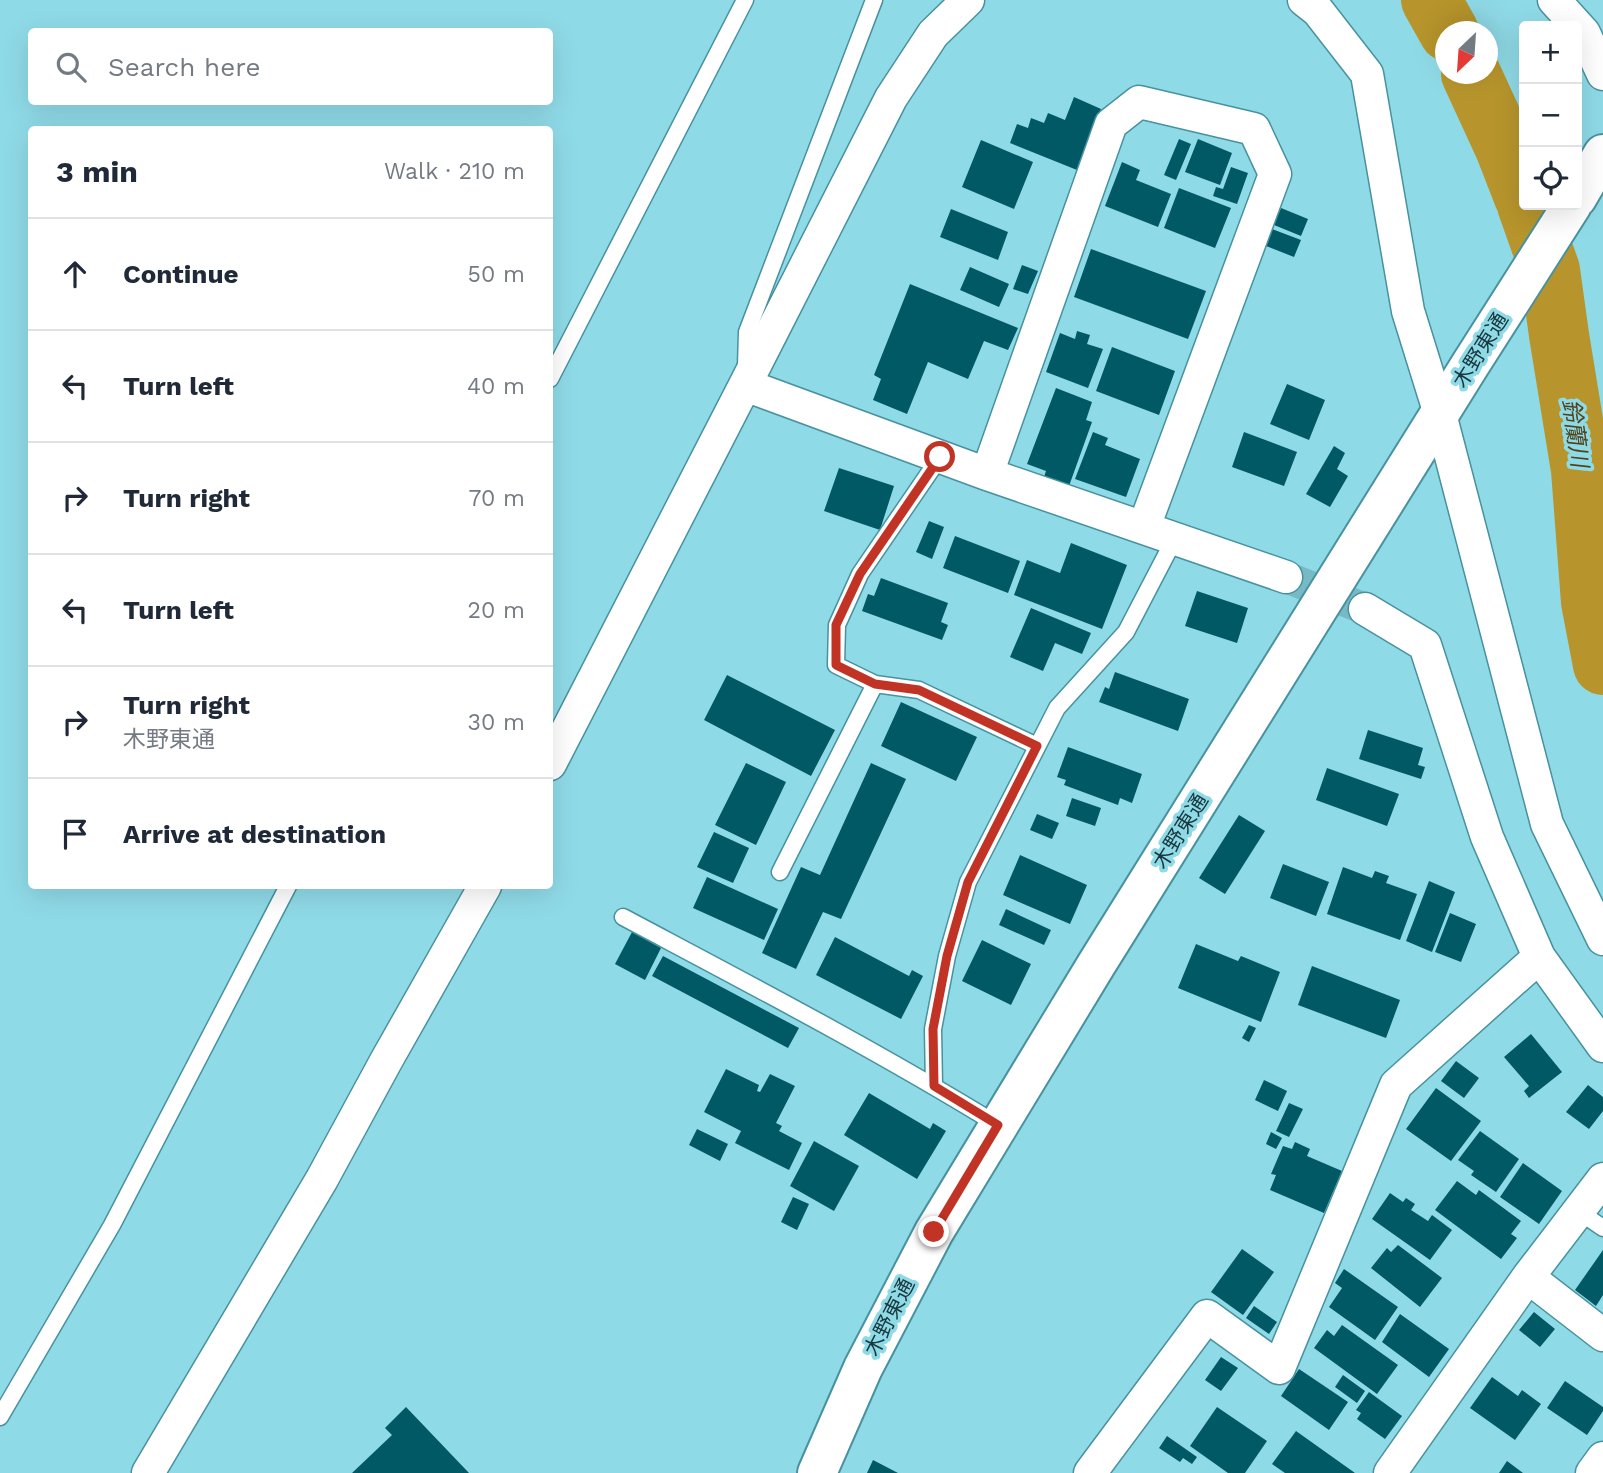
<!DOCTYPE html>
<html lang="en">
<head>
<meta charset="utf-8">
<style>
  :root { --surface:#fff; --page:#f2f2f3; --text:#1f2937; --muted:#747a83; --line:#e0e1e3 }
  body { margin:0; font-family:"Work Sans","Noto Sans JP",sans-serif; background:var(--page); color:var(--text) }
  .controls { position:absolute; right:21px; top:21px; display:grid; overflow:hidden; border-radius:7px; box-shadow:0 7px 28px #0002 }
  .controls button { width:63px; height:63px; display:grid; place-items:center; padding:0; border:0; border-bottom:2px solid var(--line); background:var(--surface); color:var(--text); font:35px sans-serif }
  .compass { position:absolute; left:1435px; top:21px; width:63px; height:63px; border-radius:50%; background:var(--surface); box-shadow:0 7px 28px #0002; rotate:205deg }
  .stop { position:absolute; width:21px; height:21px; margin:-16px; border:5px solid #c13425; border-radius:50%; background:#fff }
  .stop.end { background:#c13425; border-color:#fff; box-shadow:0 2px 7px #0008 }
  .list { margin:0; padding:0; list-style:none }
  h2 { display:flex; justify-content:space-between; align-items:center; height:91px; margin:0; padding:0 28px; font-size:30px }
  h2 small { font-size:23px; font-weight:400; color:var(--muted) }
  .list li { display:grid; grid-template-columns:46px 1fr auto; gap:21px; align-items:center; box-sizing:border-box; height:112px; padding:0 28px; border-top:2px solid var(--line) }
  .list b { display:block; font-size:26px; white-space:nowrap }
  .list p { margin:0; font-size:23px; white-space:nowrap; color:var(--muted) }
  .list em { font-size:23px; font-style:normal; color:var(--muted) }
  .icon { flex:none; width:38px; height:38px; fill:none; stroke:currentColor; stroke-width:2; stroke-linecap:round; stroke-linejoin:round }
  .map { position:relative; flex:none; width:1603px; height:1473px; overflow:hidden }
  .search { position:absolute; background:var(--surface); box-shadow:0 7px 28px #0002; left:28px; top:28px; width:525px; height:77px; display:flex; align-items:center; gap:18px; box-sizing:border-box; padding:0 24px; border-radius:7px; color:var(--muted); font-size:26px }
  .panel { position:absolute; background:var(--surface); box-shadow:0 7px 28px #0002; left:28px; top:126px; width:525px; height:763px; border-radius:7px }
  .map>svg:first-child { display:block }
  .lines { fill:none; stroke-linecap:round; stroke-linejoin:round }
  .river { stroke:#b7952c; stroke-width:60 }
  .building { fill:#005965 }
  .minor-tunnel { stroke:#77bac5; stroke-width:32; stroke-dasharray:32 16; stroke-linecap:butt }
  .service-casing { stroke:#48929f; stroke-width:19 }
  .minor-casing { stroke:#48929f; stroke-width:35 }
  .tertiary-casing { stroke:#48929f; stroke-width:42 }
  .service { stroke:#fff; stroke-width:16 }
  .minor { stroke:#fff; stroke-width:32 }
  .tertiary { stroke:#fff; stroke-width:38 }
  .route { stroke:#c13425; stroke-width:9 }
  .labels { text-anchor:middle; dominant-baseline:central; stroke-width:7; stroke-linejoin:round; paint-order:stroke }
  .street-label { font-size:21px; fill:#18383d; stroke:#8fdae7 }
  .water-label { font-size:23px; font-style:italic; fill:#514219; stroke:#8fdae7 }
</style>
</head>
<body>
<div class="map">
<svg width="1603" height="1473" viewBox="0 0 1603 1473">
  <rect width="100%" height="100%" fill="#8fdae7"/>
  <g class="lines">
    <path class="river" d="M1431,0l18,32
      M1471,74l34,74 19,49
      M1527,205l23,65 9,65 22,135 10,132 12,63"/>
  </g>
  <path class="building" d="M1074,97l27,12 -24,61 -67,-27 7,-19 11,4 3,-10 13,5 4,-10 17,7z
    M1179,139l12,5 -15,36 -12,-5z
    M1198,139l34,14 -12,32 -35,-13z
    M981,140l52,22 -19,47 -52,-22z
    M1122,162l18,8 -4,10 35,14 -13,33 -53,-21z
    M1231,167l17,6 -11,31 -24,-8 3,-9 7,2z
    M1179,188l52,20 -16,40 -51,-20z
    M1281,208l27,11 -7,17 -27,-11z
    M951,209l57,23 -10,28 -58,-23z
    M1272,229l29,11 -7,17 -28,-11z
    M1091,249l115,42 -18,48 -114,-42z
    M1022,265l16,6 -10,23 -15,-5z
    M970,267l39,17 -10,23 -39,-17z
    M910,284l108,44 -10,22 -24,-9 -16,38 -40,-17 -21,52 -34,-14 8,-21 -7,-4z
    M1077,331l13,4 -3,9 16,5 -15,39 -42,-16 14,-39 15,6z
    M1112,347l63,24 -16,44 -63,-24z
    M1287,384l38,16 -16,40 -39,-16z
    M1056,388l36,14 -6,18 6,2 -23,64 -25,-9 2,-6 -19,-7z
    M1093,432l15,6 -3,7 35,14 -14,38 -51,-18z
    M1244,432l53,20 -13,34 -52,-19z
    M1334,446l11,7 -8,16 11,7 -18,31 -24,-13z
    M839,468l55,18 -14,44 -56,-19z
    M929,521l15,6 -12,32 -16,-7z
    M955,536l65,25 -12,32 -65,-25z
    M1071,543l56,22 -25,64 -88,-34 13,-35 33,13z
    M881,578l67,25 -7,19 7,3 -6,15 -80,-29 6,-17 6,2z
    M1197,591l51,17 -11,35 -52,-17z
    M1031,608l60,25 -9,21 -27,-11 -12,28 -33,-14z
    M1115,672l74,27 -11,32 -79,-29 6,-15 4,2z
    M727,675l108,55 -24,46 -107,-56z
    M901,702l76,35 -21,44 -75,-35z
    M1368,730l55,18 -5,17 7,2 -4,12 -62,-20z
    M1068,747l74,27 -10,29 -12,-5 -2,7 -54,-20 2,-5 -9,-3z
    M746,763l40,19 -30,63 -41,-20z
    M871,763l35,16 -65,140 -18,-7 -27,57 -34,-16 39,-86 19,8z
    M1327,768l72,26 -12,32 -71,-26z
    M1072,798l29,10 -6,18 -29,-10z
    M1037,814l22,9 -7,16 -22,-9z
    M1239,815l26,16 -40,63 -26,-16z
    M714,832l35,16 -16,35 -36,-16z
    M1020,855l67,30 -17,39 -67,-29z
    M1283,864l46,18 -13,34 -46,-18z
    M1343,867l29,11 3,-7 14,5 -3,7 31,11 -17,46 -73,-26z
    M707,877l71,32 -14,31 -71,-32z
    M1429,881l26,11 -23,60 -26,-11z
    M1006,909l45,21 -7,15 -45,-20z
    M1450,913l26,11 -15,38 -26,-10z
    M632,932l29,16 -16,32 -30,-16z
    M835,937l74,39 3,-6 11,6 -22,43 -85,-44z
    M982,940l49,24 -20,41 -49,-24z
    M1196,944l42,17 3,-5 39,16 -19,50 -83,-34z
    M663,956l136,72 -11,20 -136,-72z
    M1312,966l88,34 -14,38 -88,-33z
    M1249,1025l7,3 -7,14 -7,-4z
    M1531,1034l31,38 -33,26 -5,-7 5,-5 -25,-29z
    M1456,1061l23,17 -15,20 -23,-17z
    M726,1069l33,16 -2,6 3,1 10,-18 25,12 -19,37 6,3 -3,5 23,12 -13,27 -54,-27 6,-12 -37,-19z
    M1264,1080l23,11 -9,20 -23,-11z
    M1588,1085l15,12v14l-14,18 -23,-17z
    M1436,1088l45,33 -30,40 -45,-32z
    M869,1093l61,36 3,-6 13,8 -29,48 -73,-44z
    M1289,1103l14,6 -14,28 -13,-6z
    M697,1129l31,15 -8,17 -31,-16z
    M1480,1131l39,28 -23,33 -25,-17 3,-4 -16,-11z
    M1271,1132l11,6 -6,11 -10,-5z
    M814,1141l45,25 -25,45 -44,-25z
    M1295,1142l15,7 -3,7 35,15 -18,42 -54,-23 6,-15 -5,-1 12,-28 9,3z
    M1523,1163l39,28 -23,33 -39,-27z
    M1457,1181l19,14 3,-5 42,31 -10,13 6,4 -16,21 -66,-49z
    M1390,1193l13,9 3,-4 9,6 -4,6 17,11 4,-6 20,15 -22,30 -58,-41z
    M793,1197l16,7 -12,26 -16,-8z
    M1398,1245l44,33 -22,29 -49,-39 16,-20 4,4z
    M1242,1249l32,23 -31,43 -32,-23z
    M1603,1250v45l-7,11 -21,-16z
    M1344,1269l54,38 -23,33 -46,-33 13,-19 -7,-5z
    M1254,1306l23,16 -8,12 -23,-16z
    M1534,1312l21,17 -15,18 -21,-17z
    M1400,1314l49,35 -20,28 -47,-35z
    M1342,1325l56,40 -21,29 -63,-46 13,-18 7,6z
    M1221,1357l17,11 -17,23 -16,-11z
    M1299,1369l49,33 -19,28 -48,-34z
    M1343,1375l22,16 -8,12 -22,-16z
    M1492,1377l26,19 4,-6 19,14 -26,36 -45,-32z
    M1565,1381l38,26v4l-16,24 -40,-27z
    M1369,1392l33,24 -17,23 -28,-20 4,-6 -5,-3z
    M406,1407l63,66h-117l40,-38 -7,-7z
    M1217,1407l50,34 -22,32h-17l-38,-27z
    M1296,1431l59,42h-70l-13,-9z
    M1167,1436l30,21 -5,7 -9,-6 -3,4 -21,-14z
    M873,1460l25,13h-31z
    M1507,1461l16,12h-24z"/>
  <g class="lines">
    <path class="minor-tunnel" d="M1286,577l79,32"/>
    <defs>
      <path id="service" d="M746,366l1,-34 127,-332
        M550,379l195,-379
        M940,457l-80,117 -23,51 -1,40 39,19 44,6 118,56
        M780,872l95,-188
        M623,917c126,67 253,133 375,208
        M934,1086l-1,-57 14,-73 21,-74 89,-174 69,-76 49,-94
        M1578,1211l25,17
        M0,1417l112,-192 176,-339"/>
      <path id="minor" d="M1304,0l14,11 49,63 41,237 32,103 107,410 56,115
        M1554,0l30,33 19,41
        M745,385l242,89 299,103
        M987,474l124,-350 28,-22 115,27 21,45 -131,353
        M1365,609l60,36 62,192 52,120 64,89
        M550,764l195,-379 146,-287 42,-64 35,-34
        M1528,1277l75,58
        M148,1473l174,-294 64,-118 99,-175
        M1090,1473l117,-157 72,52 117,-283 143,-128
        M1390,1473l138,-196 75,-98
        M1592,1473l11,-15"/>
      <path id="tertiary" d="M1577,198l26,-44
        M817,1473l46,-105 71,-136 162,-267 374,-600 102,-160"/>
    </defs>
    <use href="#service" class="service-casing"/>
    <use href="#minor" class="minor-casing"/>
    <use href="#tertiary" class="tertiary-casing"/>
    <use href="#service" class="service"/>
    <use href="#minor" class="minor"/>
    <use href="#tertiary" class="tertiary"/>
  </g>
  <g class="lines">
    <path class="route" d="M934,1232l64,-107 -64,-39 -1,-57 14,-73 21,-74 69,-136 -118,-56 -44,-6 -39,-19v-40l24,-51 80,-117"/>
  </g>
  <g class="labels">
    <g class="street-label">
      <text transform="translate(1480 350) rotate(-58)">木野東通</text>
      <text transform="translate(1180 831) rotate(-58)">木野東通</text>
      <text transform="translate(889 1317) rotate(-63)">木野東通</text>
    </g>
    <g class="water-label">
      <text transform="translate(1575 433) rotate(82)">鈴蘭川</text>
    </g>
  </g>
</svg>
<div class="controls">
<button>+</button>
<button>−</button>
<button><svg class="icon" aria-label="locate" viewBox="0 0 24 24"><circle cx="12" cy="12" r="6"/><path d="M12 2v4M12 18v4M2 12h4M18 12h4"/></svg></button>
</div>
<svg class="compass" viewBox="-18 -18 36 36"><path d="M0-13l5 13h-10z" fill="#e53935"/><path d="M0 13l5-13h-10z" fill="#747a83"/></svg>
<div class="stop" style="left:940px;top:457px"></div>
<div class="stop end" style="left:934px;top:1232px"></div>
<div class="search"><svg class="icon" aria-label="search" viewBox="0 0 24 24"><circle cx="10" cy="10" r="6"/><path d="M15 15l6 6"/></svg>Search here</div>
<section class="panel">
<h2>3 min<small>Walk · 210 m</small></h2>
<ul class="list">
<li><svg class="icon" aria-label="ahead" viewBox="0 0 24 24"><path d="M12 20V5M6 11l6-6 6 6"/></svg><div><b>Continue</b></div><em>50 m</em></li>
<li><svg class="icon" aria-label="left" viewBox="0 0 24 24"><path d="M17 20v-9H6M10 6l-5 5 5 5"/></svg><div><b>Turn left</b></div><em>40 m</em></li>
<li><svg class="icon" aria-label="right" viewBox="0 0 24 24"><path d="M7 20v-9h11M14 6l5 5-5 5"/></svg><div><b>Turn right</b></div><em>70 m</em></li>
<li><svg class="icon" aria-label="left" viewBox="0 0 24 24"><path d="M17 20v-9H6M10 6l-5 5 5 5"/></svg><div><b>Turn left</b></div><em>20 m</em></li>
<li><svg class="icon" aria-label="right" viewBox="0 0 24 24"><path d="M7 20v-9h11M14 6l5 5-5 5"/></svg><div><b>Turn right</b><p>木野東通</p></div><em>30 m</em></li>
<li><svg class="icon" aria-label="arrive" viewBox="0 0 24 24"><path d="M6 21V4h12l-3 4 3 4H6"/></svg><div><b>Arrive at destination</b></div></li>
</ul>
</section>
</div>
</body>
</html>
